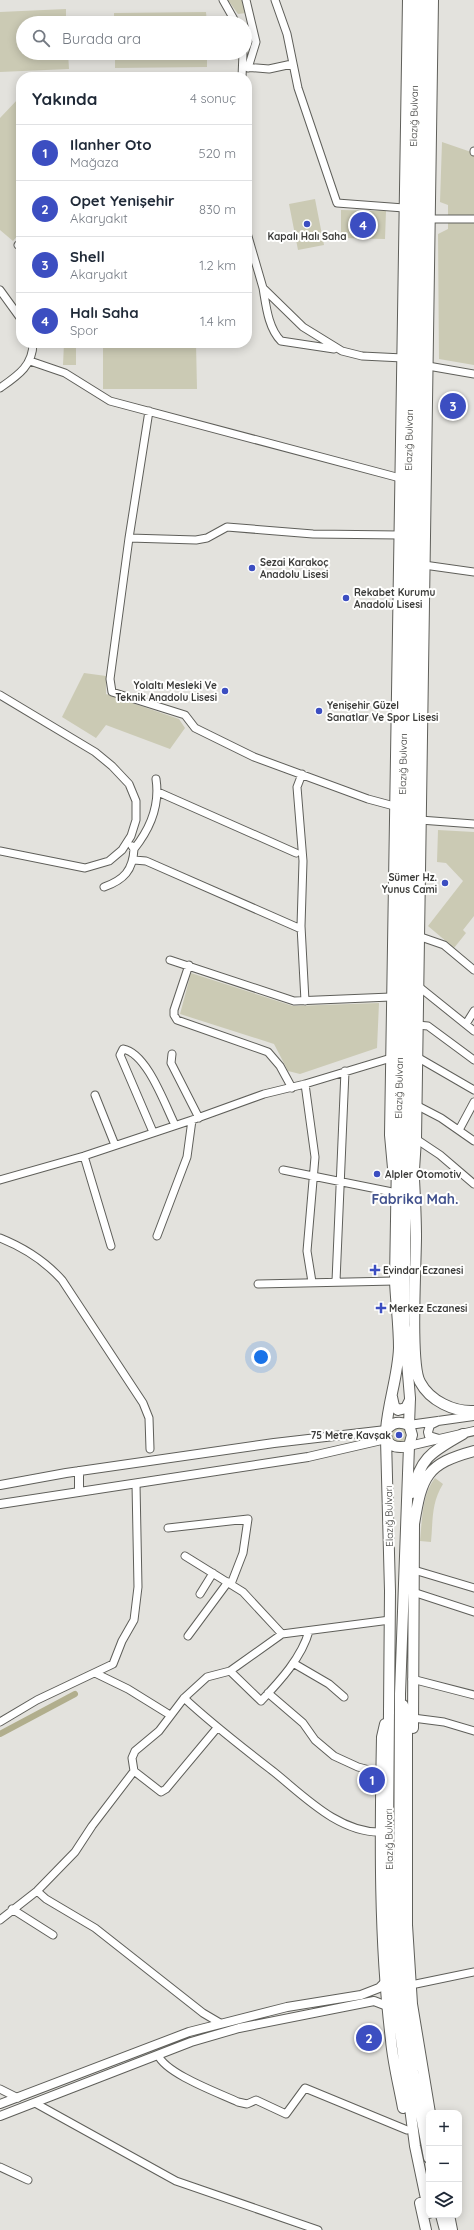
<!DOCTYPE html>
<html lang="tr">
<head>
<meta charset="utf-8">
<style>
  :root { --surface:#fff; --page:#f6f6f7; --text:#1f2937; --muted:#747a83; --line:#e0e1e3; --accent:#3c4ec1 }
  body { margin:0; font-family:Quicksand,sans-serif; background:var(--page); color:var(--text) }
  .controls { position:absolute; right:12px; bottom:12px; display:grid; overflow:hidden; border-radius:8px; box-shadow:0 2px 10px #0003 }
  .controls button { width:36px; height:36px; display:grid; place-items:center; padding:0; border:0; border-bottom:1px solid var(--line); background:var(--surface); color:var(--text); font:20px sans-serif }
  .you { position:absolute; left:261px; top:1357px; width:14px; height:14px; margin:-10px; border:3px solid #fff; border-radius:50%; background:#1a73e8; box-shadow:0 0 0 6px #1a73e833 }
  .badge { display:grid; place-items:center; width:26px; height:26px; border-radius:50%; background:var(--accent); color:#fff; font-size:13px; font-weight:700 }
  .pin { position:absolute; translate:-50% -50%; border:2px solid #fff; box-shadow:0 1px 4px #0006 }
  .list { margin:0; padding:0; list-style:none }
  h2 { display:flex; justify-content:space-between; align-items:center; height:52px; margin:0; padding:0 16px; font-size:17px }
  h2 small { font-size:13px; font-weight:400; color:var(--muted) }
  .list li { display:grid; grid-template-columns:26px 1fr auto; gap:12px; align-items:center; box-sizing:border-box; height:56px; padding:0 16px; border-top:1px solid var(--line) }
  .list b { display:block; font-size:15px; white-space:nowrap }
  .list p { margin:0; font-size:13px; white-space:nowrap; color:var(--muted) }
  .list em { font-size:13px; font-style:normal; color:var(--muted) }
  .icon { flex:none; width:22px; height:22px; fill:none; stroke:currentColor; stroke-width:2; stroke-linecap:round; stroke-linejoin:round }
  .map { position:relative; flex:none; width:474px; height:2230px; overflow:hidden }
  .search { position:absolute; background:var(--surface); box-shadow:0 2px 10px #0003; left:16px; top:16px; width:236px; height:44px; display:flex; align-items:center; gap:10px; box-sizing:border-box; padding:0 14px; border-radius:22px; color:var(--muted); font-size:15px }
  .panel { position:absolute; background:var(--surface); box-shadow:0 2px 10px #0003; left:16px; top:72px; width:236px; height:276px; border-radius:16px }
  .map>svg:first-child { display:block }
  .green { fill:#cbcab4 }
  .lines { fill:none; stroke-linecap:round; stroke-linejoin:round }
  .canal { stroke:#b1ae8d; stroke-width:6 }
  .minor-casing { stroke:#5f5f5a; stroke-width:9 }
  .major-casing { stroke:#5f5f5a; stroke-width:10 }
  .highway-casing { stroke:#5f5f5a; stroke-width:12 }
  .minor { stroke:#fff; stroke-width:7 }
  .major { stroke:#fff; stroke-width:8 }
  .highway { stroke:#fff; stroke-width:10 }
  .poi-dot { fill:#3c4ec1; stroke:#fffffe; stroke-width:1.5 }
  .labels { text-anchor:middle; dominant-baseline:central; stroke-width:4; stroke-linejoin:round; paint-order:stroke }
  .street-label { font-size:10px; fill:#3a3a38; stroke:#fffffe }
  .poi-label { font-size:10px; font-weight:bold; fill:#3a3a38; stroke:#fffffe; text-anchor:start }
  .district-label { font-size:14px; font-weight:bold; fill:#42528e; stroke:#fffffe }
</style>
</head>
<body>
<div class="map">
<svg width="474" height="2230" viewBox="0 0 474 2230">
  <rect width="100%" height="100%" fill="#e3e2dd"/>
  <path class="green" d="M228,0h17l1,13 -8,1z
    M66,9v14h-43v30h45l1,16 -69,3v-60z
    M206,12l1,11h-93v-10z
    M115,53h92v14l-92,1z
    M18,99l3,3v130l-8,9 -13,-11v-112z
    M442,142l32,11v212l-35,-6 -1,-125 10,-5v-24l-8,-3z
    M315,199l9,46 -26,5 -9,-46z
    M341,210l45,1 -1,28 -44,-1z
    M64,343h12v22h-13z
    M103,343h93l1,46h-94z
    M84,673l22,3v18l73,25 6,9 -15,21 -64,-24 -10,13 -34,-21z
    M438,830l36,2v84l-11,14 3,3 -12,15 -26,-22 35,-45 -17,-18 -9,-1z
    M191,973l102,33 86,-3 -2,45 -77,26 -12,-3 -14,-27 -94,-30z
    M391 1435a8 8 0 1 1 16 0a8 8 0 1 1-16 0Z
    M435,1478l8,6c-12,19 -10,38 -12,58l-11,-1c2,-20 2,-47 15,-63z"/>
  <g class="lines">
    <path class="canal" d="M0,1734l75,-40"/>
    <defs>
      <path id="minor" d="M223,0l13,23
        M246,0l10,42 -8,26
        M275,0l12,34 11,54 39,115 67,5
        M243,67l26,2 23,-5
        M242,77l1,-24
        M474,151v1
        M430,219h44
        M247,233l16,55 40,39 39,24 20,5 41,2
        M18,245l3,1
        M263,288c3,17 5,40 18,53l53,8
        M0,290l21,29
        M30,361l35,12 45,28 290,77
        M428,366l46,8
        M0,388c17,-12 33,-22 33,-45
        M149,411l-20,127 -19,141 2,13 73,23 10,13 59,29 114,42 26,7
        M129,538l67,2 11,-2 20,-11 86,7 86,1
        M424,565l50,7
        M0,695l95,57 17,14 17,18 7,17v19l-5,16 -9,14 -13,11 -24,7 -85,-17
        M302,774l-5,13 6,74 -2,65 4,75
        M158,792l138,61
        M420,820l54,4
        M134,849c16,-20 26,-44 22,-70
        M134,860l12,1 155,68
        M104,887c20,-7 29,-17 30,-38l-2,-3
        M418,936l26,9 30,25
        M170,960l124,41 97,-4
        M189,965l-15,45v5l3,5 91,32 12,14 12,22
        M418,986l56,45
        M466,1024l8,-13
        M417,1025l11,1 46,34
        M172,1054l-1,9 28,55
        M417,1057l57,33
        M305,1084l10,73 -8,94 5,31
        M95,1095l20,50
        M416,1105l25,13 33,23
        M459,1130l15,-28
        M153,1132l-33,-77 3,-6c24,4 42,56 52,76
        M416,1139l24,16 34,29
        M84,1156l27,90
        M283,1170l114,23
        M0,1180l84,-24 108,-36 72,-26 41,-10 86,-26
        M157,1236l30,-79 5,-37
        M0,1238c25,10 44,22 62,42l81,123 6,15 1,31
        M336,1281l9,-210
        M258,1284l137,-3
        M168,1528l80,-9 -5,34 -12,31
        M185,1556l58,36 39,42
        M414,1570l60,18
        M413,1592l61,20
        M200,1594l13,-21
        M188,1636l40,-54
        M293,1663l36,21 15,13
        M230,1671l31,30c19,-20 41,-44 48,-70
        M95,1673l33,16 42,26
        M412,1679l62,16
        M268,1693l35,30 12,17 19,16 24,11 23,6
        M184,1698c29,27 59,50 90,74 30,24 65,61 107,60
        M413,1718l31,4 30,9
        M0,1722l37,-22 76,-36 9,-23 12,-21 4,-33 -2,-103
        M134,1771l27,21 5,-3 51,-61
        M37,1891l9,8 49,29 108,85 17,10
        M12,1909l41,26
        M0,1920l37,-29 38,-39 17,-26 42,-55 -2,-13 3,-7 24,-20 25,-33 23,-21 23,-6 52,-37 108,-14
        M411,1985l63,-13
        M158,2055c8,19 61,38 80,47l9,2 9,-4 30,14 19,-26 102,42
        M0,2089l18,9
        M35,2103l141,78 142,49
        M0,2167l28,13"/>
      <path id="major" d="M438,1421l-8,4 -2,7 1,4 10,3
        M409,1425l65,-9
        M409,1446l65,-15
        M79,1471v21
        M0,1485l66,-12 208,-30 112,-13
        M0,1504l308,-47 78,-18
        M0,2104l189,-72 98,-25 74,-12 18,-7 7,-7
        M0,2116l191,-74 48,-14 135,-27 13,5"/>
      <path id="highway" d="M393,1168l-3,-33 18,-1135
        M414,1179c1,19 2,39 2,58 0,27 -6,127 4,145 10,19 34,30 54,29
        M413,1185l3,-46 17,-1139
        M392,1397l2,9 4,4 8,-2 4,-8
        M409,1425l1,-27 -6,-73 21,-1325
        M386,1430c2,-28 12,-54 13,-82 0,-22 -3,-45 -4,-67l21,-1281
        M386,1439l4,152 -2,241 5,145 22,169 14,67
        M409,1446c-14,3 -24,0 -23,-16 7,-8 13,-9 23,-5l3,10 -3,11 -9,248 -1,217 4,72 10,89 16,86
        M412,1493c9,-37 20,-41 51,-59
        M403,1705l4,16v204l5,79 18,109
        M385,1724l-3,13c-2,101 -3,203 9,303 2,23 8,46 12,68
        M413,1728l1,-204c8,-48 12,-60 60,-73
        M420,2203l6,27
        M441,2215l4,15
        M449,2215l3,15"/>
    </defs>
    <use href="#minor" class="minor-casing"/>
    <use href="#major" class="major-casing"/>
    <use href="#highway" class="highway-casing"/>
    <use href="#minor" class="minor"/>
    <use href="#major" class="major"/>
    <use href="#highway" class="highway"/>
  </g>
  <g class="poi-dot">
    <circle cx="307" cy="224" r="4"/>
    <circle cx="252" cy="568" r="4"/>
    <circle cx="346" cy="598" r="4"/>
    <circle cx="225" cy="691" r="4"/>
    <circle cx="319" cy="711" r="4"/>
    <circle cx="445" cy="883" r="4"/>
    <circle cx="377" cy="1174" r="4"/>
    <path d="M373 1264h4v4h4v4h-4v4h-4v-4h-4v-4h4z"/>
    <path d="M379 1302h4v4h4v4h-4v4h-4v-4h-4v-4h4z"/>
    <circle cx="399" cy="1435" r="4"/>
  </g>
  <g class="labels">
    <g class="street-label">
      <text transform="translate(414 116) rotate(-89)">Elazığ Bulvarı</text>
      <text transform="translate(409 440) rotate(-89)">Elazığ Bulvarı</text>
      <text transform="translate(403 764) rotate(-89)">Elazığ Bulvarı</text>
      <text transform="translate(399 1088) rotate(-89)">Elazığ Bulvarı</text>
      <text transform="translate(389 1516) rotate(-91)">Elazığ Bulvarı</text>
      <text transform="translate(389 1839) rotate(-91)">Elazığ Bulvarı</text>
    </g>
    <g class="poi-label">
      <text x="307" y="236" text-anchor="middle">Kapalı Halı Saha</text>
      <text x="260" y="562">Sezai Karakoç<tspan x="260" dy="12">Anadolu Lisesi</tspan></text>
      <text x="354" y="592">Rekabet Kurumu<tspan x="354" dy="12">Anadolu Lisesi</tspan></text>
      <text x="217" y="685" text-anchor="end">Yolaltı Mesleki Ve<tspan x="217" dy="12">Teknik Anadolu Lisesi</tspan></text>
      <text x="327" y="705">Yenişehir Güzel<tspan x="327" dy="12">Sanatlar Ve Spor Lisesi</tspan></text>
      <text x="437" y="877" text-anchor="end">Sümer Hz.<tspan x="437" dy="12">Yunus Cami</tspan></text>
      <text x="385" y="1174">Alpler Otomotiv</text>
      <text x="383" y="1270">Evindar Eczanesi</text>
      <text x="389" y="1308">Merkez Eczanesi</text>
      <text x="391" y="1435" text-anchor="end">75 Metre Kavşak</text>
    </g>
    <g class="district-label">
      <text x="415" y="1199">Fabrika Mah.</text>
    </g>
  </g>
</svg>
<div class="controls">
<button>+</button>
<button>−</button>
<button><svg class="icon" aria-label="layers" viewBox="0 0 24 24"><path d="M12 4l9 5-9 5-9-5zM3 14l9 5 9-5"/></svg></button>
</div>
<div class="you"></div>
<div class="pin badge" style="left:372px;top:1780px">1</div>
<div class="pin badge" style="left:369px;top:2038px">2</div>
<div class="pin badge" style="left:453px;top:406px">3</div>
<div class="pin badge" style="left:363px;top:225px">4</div>
<div class="search"><svg class="icon" aria-label="search" viewBox="0 0 24 24"><circle cx="10" cy="10" r="6"/><path d="M15 15l6 6"/></svg>Burada ara</div>
<section class="panel">
<h2>Yakında<small>4 sonuç</small></h2>
<ul class="list">
<li><span class="badge">1</span><div><b>Ilanher Oto</b><p>Mağaza</p></div><em>520 m</em></li>
<li><span class="badge">2</span><div><b>Opet Yenişehir</b><p>Akaryakıt</p></div><em>830 m</em></li>
<li><span class="badge">3</span><div><b>Shell</b><p>Akaryakıt</p></div><em>1.2 km</em></li>
<li><span class="badge">4</span><div><b>Halı Saha</b><p>Spor</p></div><em>1.4 km</em></li>
</ul>
</section>
</div>
</body>
</html>
